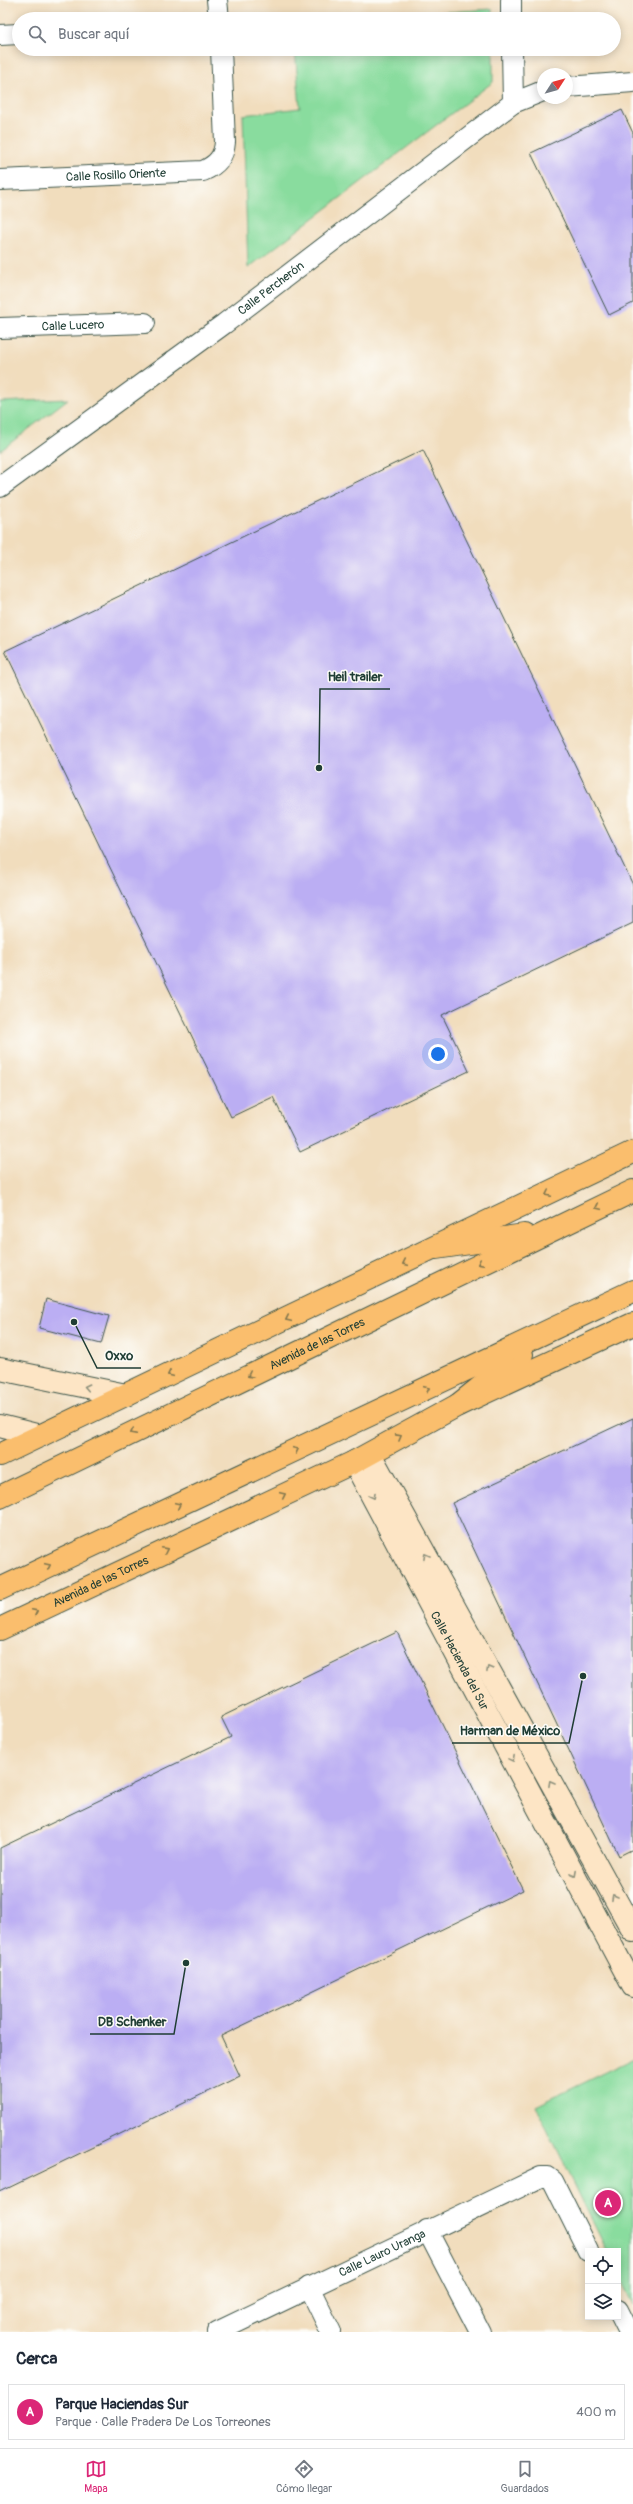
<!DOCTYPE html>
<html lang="es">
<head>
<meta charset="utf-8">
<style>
  :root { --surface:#fff; --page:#f6f6f7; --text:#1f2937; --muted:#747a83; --line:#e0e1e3; --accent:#db2777 }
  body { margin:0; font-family:Pangolin,sans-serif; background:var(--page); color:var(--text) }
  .controls { position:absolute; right:12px; bottom:12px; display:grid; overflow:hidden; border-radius:0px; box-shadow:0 2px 10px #0003 }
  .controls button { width:36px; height:36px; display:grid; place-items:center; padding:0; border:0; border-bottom:1px solid var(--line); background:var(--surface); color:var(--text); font:20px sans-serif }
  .compass { position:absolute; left:537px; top:68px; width:36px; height:36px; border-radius:50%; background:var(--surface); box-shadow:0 2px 10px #0003; rotate:54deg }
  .you { position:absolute; left:438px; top:1054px; width:14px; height:14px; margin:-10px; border:3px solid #fff; border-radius:50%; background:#1a73e8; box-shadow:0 0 0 6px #1a73e833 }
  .badge { display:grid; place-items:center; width:26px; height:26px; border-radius:50%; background:var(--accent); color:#fff; font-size:13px; font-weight:700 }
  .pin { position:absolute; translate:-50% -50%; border:2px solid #fff; box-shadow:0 1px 4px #0006 }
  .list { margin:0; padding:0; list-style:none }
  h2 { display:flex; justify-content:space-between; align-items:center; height:52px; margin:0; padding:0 16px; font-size:17px }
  h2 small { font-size:13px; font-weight:400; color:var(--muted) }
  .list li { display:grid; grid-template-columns:26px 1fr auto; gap:12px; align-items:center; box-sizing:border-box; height:56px; margin:0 8px 8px; padding:0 8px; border:1px solid var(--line); border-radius:0px }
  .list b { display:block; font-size:15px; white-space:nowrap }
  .list p { margin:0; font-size:13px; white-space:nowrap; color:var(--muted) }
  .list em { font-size:13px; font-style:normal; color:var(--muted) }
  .icon { flex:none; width:22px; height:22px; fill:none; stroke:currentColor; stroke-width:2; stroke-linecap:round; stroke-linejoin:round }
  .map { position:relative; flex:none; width:633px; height:2332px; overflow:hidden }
  .search { position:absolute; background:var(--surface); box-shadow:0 2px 10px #0003; left:12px; right:12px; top:12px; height:44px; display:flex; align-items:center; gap:10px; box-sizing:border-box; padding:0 14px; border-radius:22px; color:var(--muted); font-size:15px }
  .sheet { height:116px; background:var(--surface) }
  nav { display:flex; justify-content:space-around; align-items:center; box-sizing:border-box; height:56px; border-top:1px solid var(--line); background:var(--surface); font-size:11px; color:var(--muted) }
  nav a { display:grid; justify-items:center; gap:2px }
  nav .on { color:var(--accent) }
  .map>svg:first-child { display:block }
  .green { fill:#89dc9e; stroke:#548c69 }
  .building { fill:#bbaef3 }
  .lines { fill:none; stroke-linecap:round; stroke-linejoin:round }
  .street-casing { stroke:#3e5549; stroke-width:22 }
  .secondary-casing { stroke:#3e5549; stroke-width:24 }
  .primary-casing { stroke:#3e5549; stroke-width:24 }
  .highway-casing { stroke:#3e5549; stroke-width:24 }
  .street { stroke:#fff; stroke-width:20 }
  .secondary { stroke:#fde5c5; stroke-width:22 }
  .primary { stroke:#fabe6d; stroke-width:22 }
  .highway { stroke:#fabe6d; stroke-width:22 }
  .oneway { stroke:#82774e }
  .oneway2 { stroke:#8e917c }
  .labels { text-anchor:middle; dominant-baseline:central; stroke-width:3; stroke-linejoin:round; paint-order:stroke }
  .street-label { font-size:12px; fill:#1f3d34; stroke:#fdfcf7 }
  .leader { fill:none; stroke:#1f3d34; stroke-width:1.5 }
  .callout-dot { fill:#1f3d34; stroke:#fdfcf7; stroke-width:1.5 }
  .callout-label { font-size:13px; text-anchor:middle; font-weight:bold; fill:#1f3d34; stroke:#fdfcf7; stroke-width:3; stroke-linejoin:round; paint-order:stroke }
</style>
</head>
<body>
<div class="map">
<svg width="633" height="2332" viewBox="0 0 633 2332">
  <rect width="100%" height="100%" fill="#fdfcf7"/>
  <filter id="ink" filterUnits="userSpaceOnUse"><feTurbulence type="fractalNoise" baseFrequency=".025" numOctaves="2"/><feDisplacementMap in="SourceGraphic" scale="8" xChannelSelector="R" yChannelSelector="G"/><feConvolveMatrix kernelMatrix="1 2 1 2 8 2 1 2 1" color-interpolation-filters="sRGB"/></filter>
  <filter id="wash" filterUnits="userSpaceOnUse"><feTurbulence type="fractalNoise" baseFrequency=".012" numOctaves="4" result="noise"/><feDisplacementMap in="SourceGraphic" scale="16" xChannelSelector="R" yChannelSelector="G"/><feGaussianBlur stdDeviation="0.9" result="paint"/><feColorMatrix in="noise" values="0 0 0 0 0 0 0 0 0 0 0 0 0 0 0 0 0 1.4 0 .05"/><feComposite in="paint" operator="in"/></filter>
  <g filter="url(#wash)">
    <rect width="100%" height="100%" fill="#f1ddbd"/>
    <path class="green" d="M492,9v10h-150z
      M295,49h198v33l-245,186 -5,-153 57,-7z
      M68,399l-68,52v-49z
      M633,2059v246l-15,-31v-23h-11l-71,-145z"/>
    <g id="blocks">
      <path class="building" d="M622,110l11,23v170l-24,12 -78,-162z
        M423,450l210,435v38l-191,92 27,56 -169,81 -27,-55 -42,20 -226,-466z
        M46,1299l63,17 -8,28 -62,-16z
        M633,1418v431l-14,7 -167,-353z
        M397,1632l126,258 -302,146 19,40 -240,116v-344l231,-111 -10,-20z"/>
    </g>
  </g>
  <g filter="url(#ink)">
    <use href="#blocks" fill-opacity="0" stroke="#3e5549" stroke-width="1"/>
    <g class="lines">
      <defs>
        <g id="street">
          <path d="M217,0l2,19"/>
          <path d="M511,0v19"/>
          <path d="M0,35l19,-1"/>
          <path d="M512,49l1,54"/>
          <path d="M567,87l66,-5"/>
          <path id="s1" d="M0,180l203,-9c14,-6 21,-14 22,-29l-4,-93"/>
          <path id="s2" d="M0,328l145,-5"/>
          <path id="s3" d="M0,487l224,-163 289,-221 30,-12"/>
          <path d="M427,2230l53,102"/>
          <path d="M309,2287l22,45"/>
          <path d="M618,2310l11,22"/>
          <path id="s4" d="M217,2332l324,-155h7l5,4 35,70"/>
        </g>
        <g id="secondary">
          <path d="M0,1369l126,26"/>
          <path d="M0,1426l40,10"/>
          <path d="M370,1454l263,477"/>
          <path id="s5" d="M354,1462l279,524"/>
        </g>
        <g id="primary">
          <path d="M0,1455l633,-303"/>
          <path id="s6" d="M0,1629l354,-167 104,-57 175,-81"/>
        </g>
        <g id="highway">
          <path d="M436,1248l88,-13"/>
          <path d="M458,1405l64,-51"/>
          <path id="s7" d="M0,1497l633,-306"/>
          <path d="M0,1589l633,-298"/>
        </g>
      </defs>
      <use href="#street" class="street-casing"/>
      <use href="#secondary" class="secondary-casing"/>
      <use href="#primary" class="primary-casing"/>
      <use href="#highway" class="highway-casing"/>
      <use href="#street" class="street"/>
      <use href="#secondary" class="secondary"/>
      <use href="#primary" class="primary"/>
      <use href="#highway" class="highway"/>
    </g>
    <defs><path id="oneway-chevron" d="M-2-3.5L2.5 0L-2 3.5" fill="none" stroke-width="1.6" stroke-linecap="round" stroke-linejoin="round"/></defs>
    <g class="oneway">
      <use href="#oneway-chevron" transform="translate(548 1194) rotate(154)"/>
      <use href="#oneway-chevron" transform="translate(598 1207) rotate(155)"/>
      <use href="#oneway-chevron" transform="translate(405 1263) rotate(155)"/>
      <use href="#oneway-chevron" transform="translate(480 1263) rotate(154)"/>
      <use href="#oneway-chevron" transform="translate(288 1319) rotate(155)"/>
      <use href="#oneway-chevron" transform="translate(170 1374) rotate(155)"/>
      <use href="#oneway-chevron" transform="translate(250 1375) rotate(154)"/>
      <use href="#oneway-chevron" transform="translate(427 1389) rotate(-25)"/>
      <use href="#oneway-chevron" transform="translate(133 1432) rotate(154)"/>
      <use href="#oneway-chevron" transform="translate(399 1437) rotate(-29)"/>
      <use href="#oneway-chevron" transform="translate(296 1450) rotate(-25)"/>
      <use href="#oneway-chevron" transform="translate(283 1495) rotate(-25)"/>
      <use href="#oneway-chevron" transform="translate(178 1505) rotate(-25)"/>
      <use href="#oneway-chevron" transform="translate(165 1550) rotate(-26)"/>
      <use href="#oneway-chevron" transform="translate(48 1566) rotate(-25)"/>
      <use href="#oneway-chevron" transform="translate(35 1612) rotate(-26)"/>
    </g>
    <g class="oneway2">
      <use href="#oneway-chevron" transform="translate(87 1387) rotate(-168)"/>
      <use href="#oneway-chevron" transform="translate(373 1496) rotate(62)"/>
      <use href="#oneway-chevron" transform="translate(426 1556) rotate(-119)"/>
      <use href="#oneway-chevron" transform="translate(489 1669) rotate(-119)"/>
      <use href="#oneway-chevron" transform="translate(512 1759) rotate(62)"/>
      <use href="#oneway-chevron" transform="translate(551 1783) rotate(-119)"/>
      <use href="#oneway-chevron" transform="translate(574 1874) rotate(62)"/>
      <use href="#oneway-chevron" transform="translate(614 1897) rotate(-119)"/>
    </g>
  </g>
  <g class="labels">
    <g class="street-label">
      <text stroke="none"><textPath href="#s1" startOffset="116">Calle Rosillo Oriente</textPath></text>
      <text stroke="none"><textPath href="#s3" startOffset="336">Calle Percherón</textPath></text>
      <text stroke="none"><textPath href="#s2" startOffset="73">Calle Lucero</textPath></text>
      <text stroke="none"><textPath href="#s7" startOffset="352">Avenida de las Torres</textPath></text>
      <text stroke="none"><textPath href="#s6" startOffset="111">Avenida de las Torres</textPath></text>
      <text stroke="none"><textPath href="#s5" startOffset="225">Calle Hacienda del Sur</textPath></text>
      <text stroke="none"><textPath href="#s4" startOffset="183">Calle Lauro Uranga</textPath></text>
    </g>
  </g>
  <path class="leader" d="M319 768L320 689H390M74 1322L97 1368H141M583 1676L569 1743H452M186 1963L174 2034H90"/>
  <g class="callout-dot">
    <circle cx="319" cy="768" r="4"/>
    <circle cx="74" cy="1322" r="4"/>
    <circle cx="583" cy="1676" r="4"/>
    <circle cx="186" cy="1963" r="4"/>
  </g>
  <g class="callout-label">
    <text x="355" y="681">Heil trailer</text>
    <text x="119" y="1360">Oxxo</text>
    <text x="510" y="1735">Harman de México</text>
    <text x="132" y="2026">DB Schenker</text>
  </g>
</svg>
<div class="controls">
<button><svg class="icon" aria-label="locate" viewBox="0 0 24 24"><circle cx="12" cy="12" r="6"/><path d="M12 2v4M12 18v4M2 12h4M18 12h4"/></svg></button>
<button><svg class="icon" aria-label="layers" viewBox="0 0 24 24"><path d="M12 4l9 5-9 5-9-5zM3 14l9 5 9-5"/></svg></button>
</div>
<svg class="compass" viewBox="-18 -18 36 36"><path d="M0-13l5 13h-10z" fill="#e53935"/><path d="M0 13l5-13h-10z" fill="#747a83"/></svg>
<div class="you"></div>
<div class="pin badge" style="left:608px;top:2203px">A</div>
<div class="search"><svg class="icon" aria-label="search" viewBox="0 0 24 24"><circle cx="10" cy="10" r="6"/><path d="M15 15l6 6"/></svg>Buscar aquí</div>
</div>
<section class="sheet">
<h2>Cerca<small></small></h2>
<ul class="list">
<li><span class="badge">A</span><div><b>Parque Haciendas Sur</b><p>Parque · Calle Pradera De Los Torreones</p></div><em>400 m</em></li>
</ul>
</section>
<nav>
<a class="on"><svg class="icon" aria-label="map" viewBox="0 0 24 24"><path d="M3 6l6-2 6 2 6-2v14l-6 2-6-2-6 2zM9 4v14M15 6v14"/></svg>Mapa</a>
<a><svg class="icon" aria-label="directions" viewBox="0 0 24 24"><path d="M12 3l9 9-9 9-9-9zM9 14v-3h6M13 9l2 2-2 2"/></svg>Cómo llegar</a>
<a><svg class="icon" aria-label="saved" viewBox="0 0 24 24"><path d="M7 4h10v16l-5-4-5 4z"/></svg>Guardados</a>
</nav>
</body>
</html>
